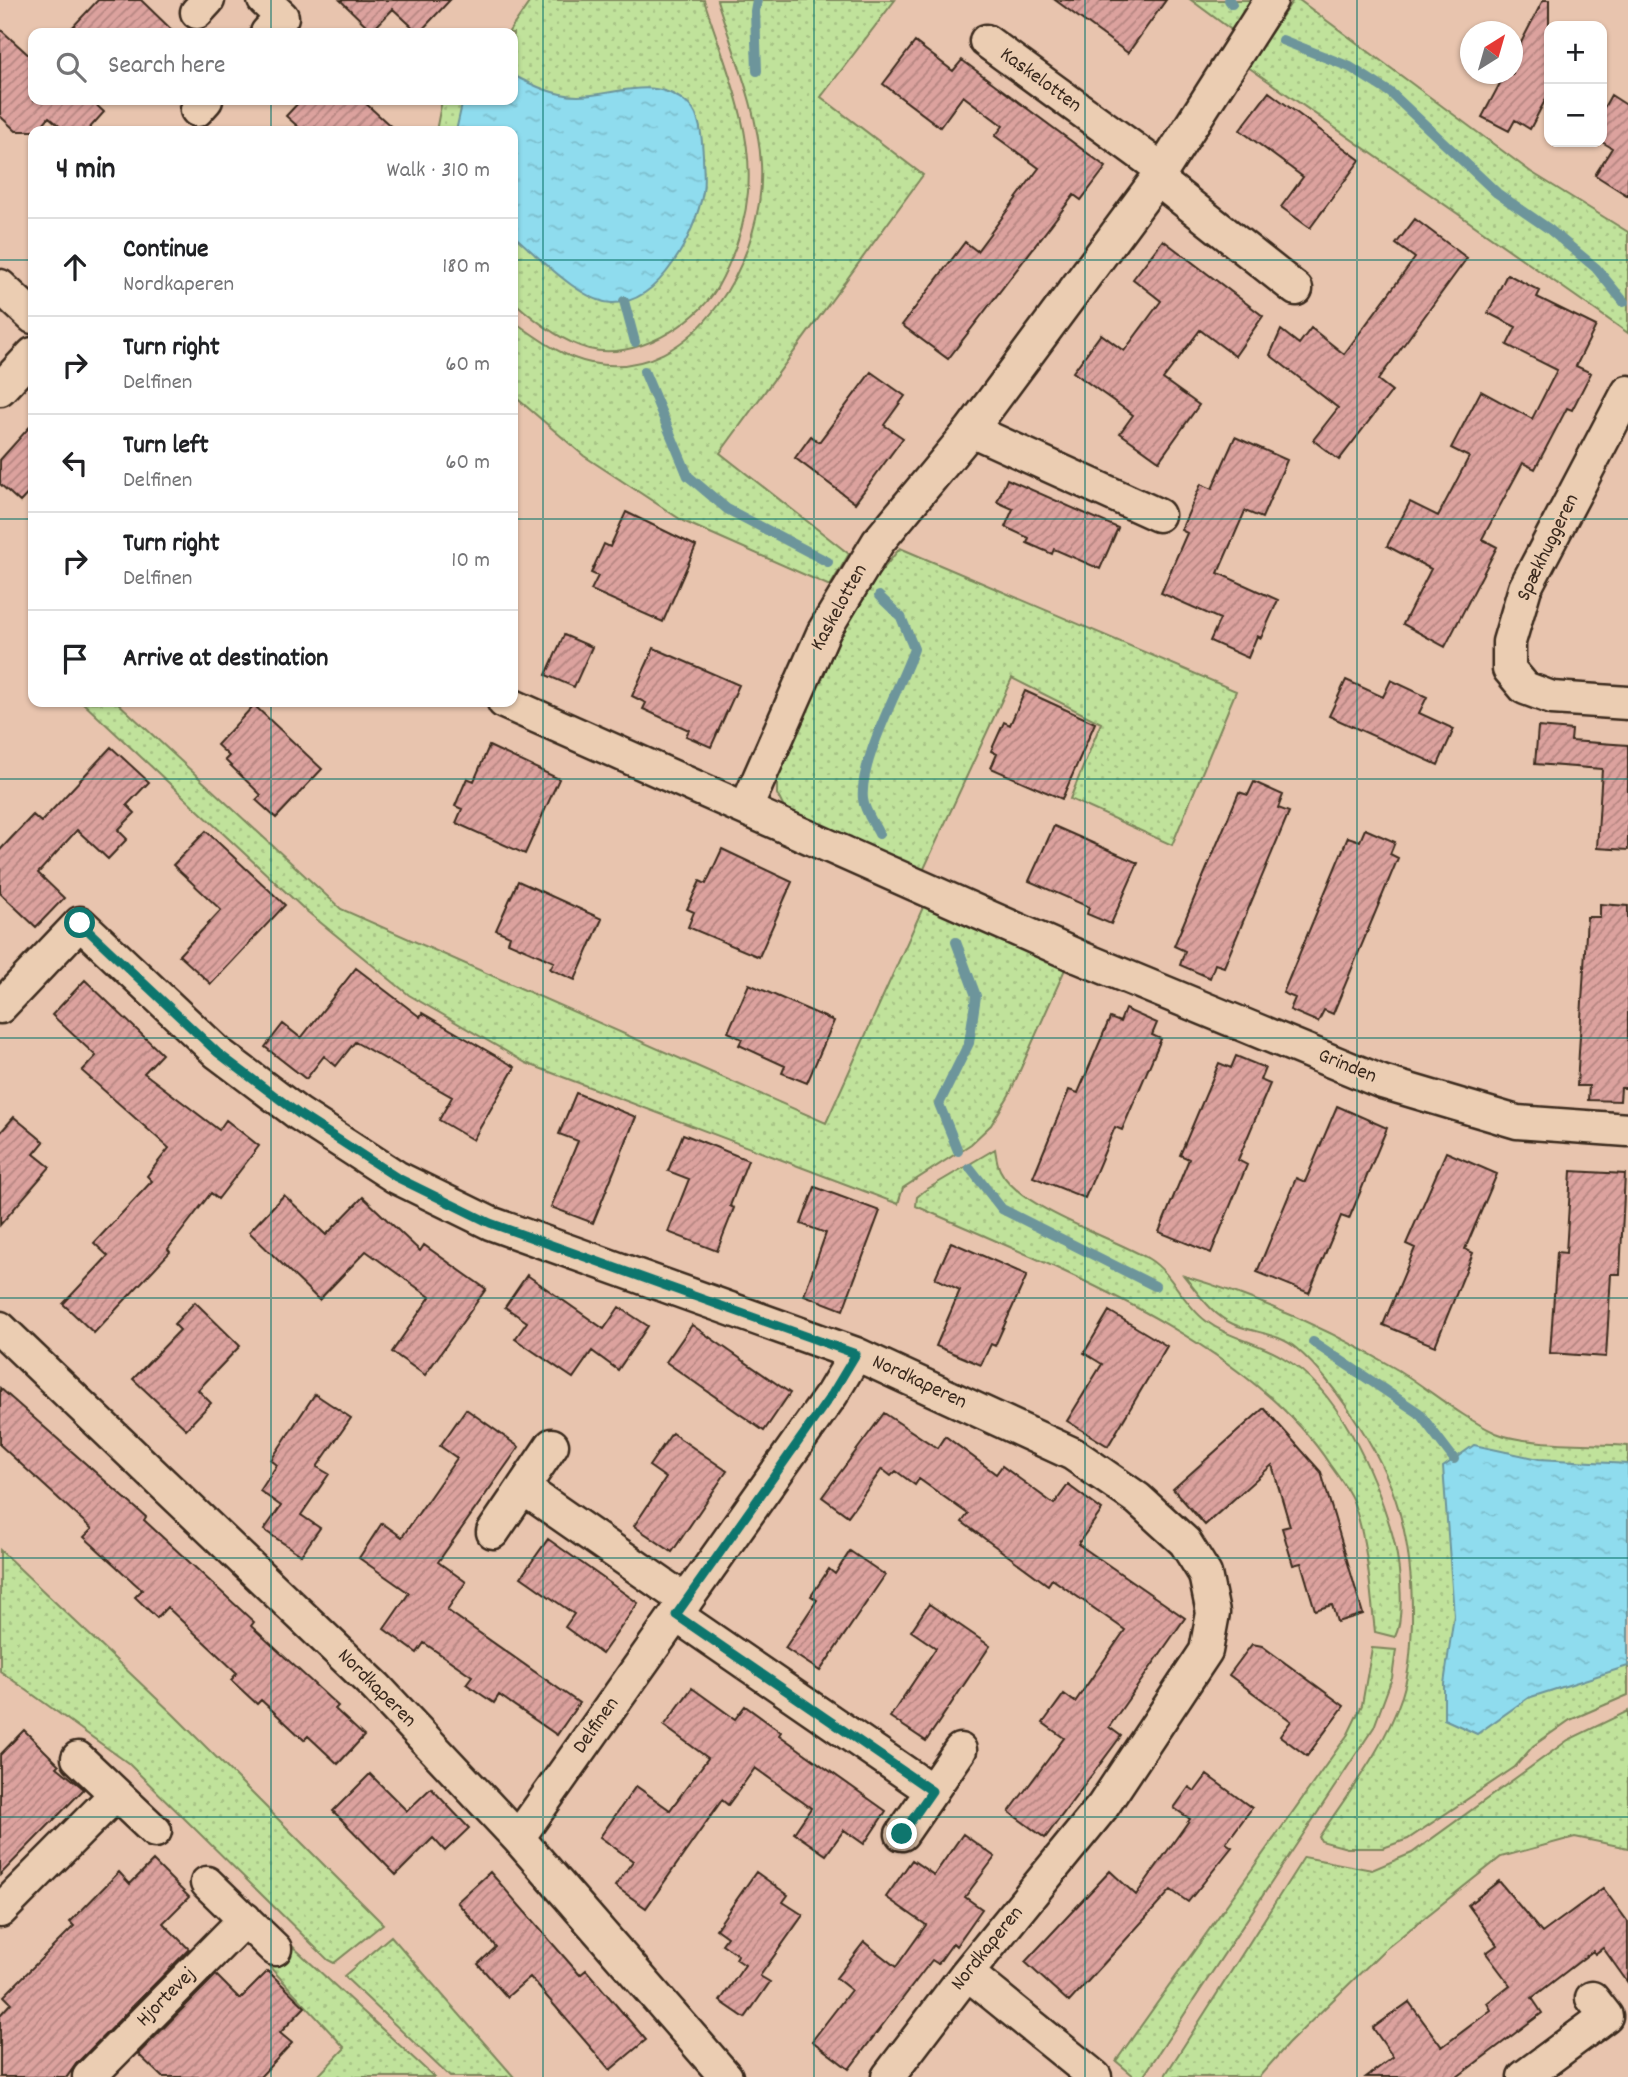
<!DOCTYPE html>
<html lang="en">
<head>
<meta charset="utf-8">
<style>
  :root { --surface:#fff; --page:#f6f6f6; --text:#202124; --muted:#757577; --line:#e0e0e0 }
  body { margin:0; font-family:Dekko,sans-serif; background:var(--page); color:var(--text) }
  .controls { position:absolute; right:21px; top:21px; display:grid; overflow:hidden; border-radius:14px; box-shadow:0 2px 5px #0004 }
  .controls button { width:63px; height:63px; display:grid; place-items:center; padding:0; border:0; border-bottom:2px solid var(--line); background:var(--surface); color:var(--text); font:35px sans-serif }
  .compass { position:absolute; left:1460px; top:21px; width:63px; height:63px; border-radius:50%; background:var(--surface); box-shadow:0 2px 5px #0004; rotate:37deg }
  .stop { position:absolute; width:21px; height:21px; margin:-16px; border:5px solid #0f766e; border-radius:50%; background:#fff }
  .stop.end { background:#0f766e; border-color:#fff; box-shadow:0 2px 7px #0008 }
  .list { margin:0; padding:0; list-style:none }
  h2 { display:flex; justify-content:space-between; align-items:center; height:91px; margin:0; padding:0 28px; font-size:30px }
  h2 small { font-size:23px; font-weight:400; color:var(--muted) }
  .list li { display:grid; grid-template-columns:46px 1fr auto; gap:21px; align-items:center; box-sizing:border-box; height:98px; padding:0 28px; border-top:2px solid var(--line) }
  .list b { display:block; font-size:26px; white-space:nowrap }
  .list p { margin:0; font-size:23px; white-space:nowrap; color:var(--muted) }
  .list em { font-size:23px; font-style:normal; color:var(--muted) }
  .icon { flex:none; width:38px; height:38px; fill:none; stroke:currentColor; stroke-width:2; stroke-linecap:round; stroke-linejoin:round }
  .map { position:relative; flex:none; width:1628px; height:2077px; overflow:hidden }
  .search { position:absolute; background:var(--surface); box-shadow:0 2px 5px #0004; left:28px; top:28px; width:490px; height:77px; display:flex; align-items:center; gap:18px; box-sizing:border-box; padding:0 24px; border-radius:14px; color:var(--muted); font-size:26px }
  .panel { position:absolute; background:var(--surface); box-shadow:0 2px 5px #0004; left:28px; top:126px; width:490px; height:581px; border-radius:14px }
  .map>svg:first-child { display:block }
  .grass { fill:url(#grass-dots); stroke:#7e865c; stroke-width:2 }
  .water { fill:url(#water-ripples); stroke:#6d959b; stroke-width:2 }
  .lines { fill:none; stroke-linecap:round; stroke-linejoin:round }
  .stream { stroke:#6d959b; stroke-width:10 }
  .building { fill:url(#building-hatch); stroke:#3b2a1e; stroke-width:2 }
  .street-casing { stroke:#3b2a1e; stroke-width:37 }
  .street { stroke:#ebcdb2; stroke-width:32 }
  .route { stroke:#0f766e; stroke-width:9 }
  .grid { fill:none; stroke:#0f766e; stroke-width:2; stroke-opacity:0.55 }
  .labels { text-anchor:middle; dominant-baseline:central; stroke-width:5; stroke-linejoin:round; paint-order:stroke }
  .street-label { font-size:21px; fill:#3b2a1e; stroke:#ebcdb2 }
</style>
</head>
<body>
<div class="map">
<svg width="1628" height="2077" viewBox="0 0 1628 2077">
  <defs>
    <pattern id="grass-dots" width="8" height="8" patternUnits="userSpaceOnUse" patternTransform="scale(1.75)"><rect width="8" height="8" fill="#c0e29b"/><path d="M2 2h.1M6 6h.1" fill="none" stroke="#a6c285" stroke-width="1.8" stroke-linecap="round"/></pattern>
    <pattern id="water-ripples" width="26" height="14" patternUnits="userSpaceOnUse" patternTransform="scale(1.75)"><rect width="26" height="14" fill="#8fdcee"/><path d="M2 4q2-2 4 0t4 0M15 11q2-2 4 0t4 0" fill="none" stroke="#7cbdcc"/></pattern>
    <pattern id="building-hatch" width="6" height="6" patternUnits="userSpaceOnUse" patternTransform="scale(1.75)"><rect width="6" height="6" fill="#dca29e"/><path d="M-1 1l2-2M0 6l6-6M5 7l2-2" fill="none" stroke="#b48480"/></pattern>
  </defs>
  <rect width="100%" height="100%" fill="#e8c4ae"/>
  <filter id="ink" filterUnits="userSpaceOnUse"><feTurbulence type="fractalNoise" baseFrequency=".0143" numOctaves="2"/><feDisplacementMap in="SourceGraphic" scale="14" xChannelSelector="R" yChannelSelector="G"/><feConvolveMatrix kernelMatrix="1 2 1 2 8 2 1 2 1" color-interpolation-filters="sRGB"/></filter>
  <g filter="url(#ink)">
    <path class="grass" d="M531,0h173c19,60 50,128 44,192 -3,33 -15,67 -31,96 -22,37 -84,73 -128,61 -27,-7 -56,-30 -76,-48v-170h-77l6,-31h71v-67h-5z
      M717,0h178l-74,97 102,78 -203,278 129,101 -19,32 -147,-65 -99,-65 -71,-61v-74c25,17 48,36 78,42 107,21 175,-110 170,-199 -3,-55 -28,-112 -44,-164z
      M1191,0h63l-21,31z
      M1293,0h6l232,172 97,60v101l-380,-266z
      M900,548l336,143 -64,154 -102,-46 31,-76 -89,-45 -89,193 -139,-63 -7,-14v-18l80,-175z
      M82,702h35l224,207 485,214 98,-218 142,62 -57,128 -18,30 -20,19 -68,44 -5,16 -372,-141 -117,-68 -105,-86z
      M995,1149c1,6 2,15 5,21 18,38 112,67 149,89 23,14 34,45 57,62 23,17 51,21 76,36 57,32 92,115 110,176 7,24 14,82 3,104l-20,-5c-5,-43 -7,-89 -22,-131 -5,-12 -15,-25 -23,-36 -81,-125 -281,-200 -414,-259l1,-9 7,-6z
      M1184,1276c75,22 147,54 214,94 32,20 63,47 98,63 31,13 97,10 132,13v249l-58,25 -37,26 -18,21 -107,72 -25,9h-36l-26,-7 -2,-4c30,-45 66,-90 83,-141 8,-25 9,-48 10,-74 1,-82 -14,-141 -61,-209 -16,-23 -32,-45 -54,-64 -18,-16 -43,-16 -64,-25 -21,-9 -35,-31 -49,-48z
      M0,1550l173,164 210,210 -49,39 -6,-3 -200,-197 -128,-92z
      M1372,1648l24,2 -4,28 -18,49 -231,350h-8l-19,-16 232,-327 14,-29z
      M1628,1711v137l-53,-11 -74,20 -117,93 -96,94 -29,33h-95l140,-220 68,13 40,-17 156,-113z
      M391,1936l123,141h-64l-106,-101z
      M290,1944l144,133h-117l28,-29 -77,-83z"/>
    <path class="water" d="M513,75c19,10 42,21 65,21 40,-1 77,-22 111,9 12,11 13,35 14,50 0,12 2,25 0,37 -8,41 -42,112 -91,111 -31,-1 -76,-49 -99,-68v-104h-57l7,-31h50z
      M1474,1445l65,14 89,5v202l-100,32 -51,36 -33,-15v-35l10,-69 -11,-148z"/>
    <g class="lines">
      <path class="stream" d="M1229,0l3,4
        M1282,40l68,27 41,26 106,100 52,36 47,39 28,34
        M757,71l-2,-60 2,-11
        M624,301l11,41
        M644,371l44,105 39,33 101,53
        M879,834c-5,-10 -15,-24 -16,-35 -4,-38 37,-111 51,-150l-13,-32 -22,-21
        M956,942l20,54 -7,47 -30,61 19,47
        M970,1168l32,41 153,77
        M1313,1342l106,71 35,46"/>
    </g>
    <path class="building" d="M98,0h43l34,33h-108z
      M340,0h110l-31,33 -26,-24 -21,22z
      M1055,0h111l-38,53z
      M1543,0h6v93l-19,36 -15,-9 -6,11 -27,-14 23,-43h8v-16z
      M0,29l33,30v41h58l13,12 -17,19h-22l-16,-14 -12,14h-21l-16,-15z
      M915,42l38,29 9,-11 144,107 -25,33 -7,-5 -126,164 -46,-34 63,-83 12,9 62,-83 -44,-32 8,-10 -40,-30 -23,31 -57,-43z
      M1269,92l91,68 -50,68 -29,-21 22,-30 -63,-47z
      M1611,95l17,11v90l-33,-21 17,-27 -10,-6v-31z
      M301,100h61l34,31h-93l-17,-15z
      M1415,219l52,39 -89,122 14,11 -53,69 -26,-20 25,-32 -68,-53 11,-25 18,14 12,-16 33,26 71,-96 -19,-14z
      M1163,240l100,76 -28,40 -35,-26 -37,49 36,26 -40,56 -39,-28 13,-18 -60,-43 28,-38 23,17 37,-50 -28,-22z
      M1507,274l33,17 -3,6 59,29 -20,40 15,7 -19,37 -5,-2 -32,61 -12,-6 -41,76 15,8 -52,100 -42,-23 28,-55 -44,-23 23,-44 28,14 31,-59 -18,-9 30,-57 51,28 25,-49 -50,-25 9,-18 -28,-14z
      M871,372l34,24 -21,29 19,13 -48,65 -60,-45 16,-22 8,6z
      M33,423v65l-13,14 -20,-18v-24z
      M1235,437l52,23 -25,58 -17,-7 -27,62 60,27 -17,38 -4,-2 -9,22 -38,-17 10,-22 -59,-26 26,-60 -6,-3 20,-46 11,5z
      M1007,479l111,49 -18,41 -46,-20 -2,5 -25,-11 2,-5 -24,-11 8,-18 -16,-7z
      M626,512l70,34 -33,76 -72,-32 7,-14 -7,-3 13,-29 6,3z
      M564,635l28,12 -18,40 -28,-12z
      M654,648l85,37 -28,62 -25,-11 3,-6 -46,-21 3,-6 -14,-7z
      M1346,680l37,17 8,-17 36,17 -8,16 35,16 -16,36 -109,-49z
      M1025,691l70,32 -33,76 -71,-31 6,-14 -6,-3 13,-29 6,3z
      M254,705l68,64 -46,49 -20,-18 5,-5 -36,-35 4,-4 -12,-11z
      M1538,727l34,3 -1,11 57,4v105l-31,-2 5,-79 -67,-5z
      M489,746l70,33 -34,75 -69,-31 6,-14 -7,-3 12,-28 7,3z
      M111,747l38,35 -22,23 8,8 -17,17 9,9 -19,20 -31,-29 -39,43 26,25 -28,29 -36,-34v-43l33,-35 8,7z
      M1254,782l29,13 -5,13 11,4 -65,155 -9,-3 -5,14 -30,-13 5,-14 -11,-5 65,-154 9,3z
      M1054,826l84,37 -27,61 -24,-10 2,-7 -60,-26z
      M1365,829l30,13 -5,12 8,4 -65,156 -9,-4 -6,12 -28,-12 5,-12 -12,-5 65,-156 12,4z
      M206,831l79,74 -74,79 -32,-29 42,-45 -48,-45z
      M722,849l70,33 -33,75 -71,-30 6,-15 -7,-3 13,-28 6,3z
      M518,881l84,38 -27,61 -25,-11 4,-7 -46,-20 2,-6 -14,-6z
      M1600,904l28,2v182h-7l-1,13 -32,-1 1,-14h-12l10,-169h13z
      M356,968l64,49 2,-4 93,54 -42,73 -34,-20 13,-23 -97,-55 -19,24 -12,-10 -18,23 -41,-32 18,-23 18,14z
      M85,980l77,74 -18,19 75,57 7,-10 33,26 -41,53 -7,-6 -43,56 2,3 -76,81 -31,-29 45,-48 -14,-13 58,-62 -5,-5 22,-28 -87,-77 14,-15 -44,-41z
      M749,984l85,37 -27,62 -25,-10 3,-7 -46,-21 3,-6 -14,-7z
      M1125,1009l32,14 -5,12 9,4 -39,91 -7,-3 -30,71 -52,-21 36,-87 9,3 32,-75 10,4z
      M1236,1056l29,12 -5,12 10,4 -32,76 9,5 -36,88 -52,-21 30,-73 -9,-4 39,-92 12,5z
      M576,1093l60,24 -43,106 -42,-16 27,-66 -19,-7z
      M1337,1106l50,22 -38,91 -8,-3 -32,77 -52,-21 39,-94 9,4z
      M14,1117l30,25 -10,12 16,13 -50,58v-92z
      M683,1134l65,26 -18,46 4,2 -17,43 -49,-19 21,-53 -21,-8z
      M1446,1152l51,22 -32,75 8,4 -38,93 -52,-21 32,-77 -9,-4z
      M1571,1171l54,3 -5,100h-9l-5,83 -56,-4 7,-101 9,1z
      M815,1187l65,24 -37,99 -39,-15 22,-62 -25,-9z
      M284,1195l42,40 37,-38 57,54 4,-6 62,44 -61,86 -33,-23 38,-55 -64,-46 -47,49 -70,-68z
      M951,1242l76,33 -32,71 -4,-2 -10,21 -45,-19 24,-56 -25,-12z
      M527,1275l77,54 15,-22 29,19 -30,44 -26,-19 -19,27 -58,-39 12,-17 -22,-15z
      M195,1302l45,44 -42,44 13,13 -25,26 -53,-50 47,-49 -6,-6z
      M1109,1311l58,35 -59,100 -41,-25 35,-57 -18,-11z
      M692,1325l98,68 -26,38 -98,-69z
      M0,1388l146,129 -2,3 110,102 -3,4 87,80 -3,3 29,27 -26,28 -30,-28 -4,4 -43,-40 -4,4 -26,-24 6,-7 -70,-66 -10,11 -22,-21 7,-7 -58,-53 8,-8 -92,-84z
      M315,1394l36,24 -34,49 12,7 -28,41 19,13 -19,27 -37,-25 17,-24 -21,-15 17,-26 -6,-5z
      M1264,1408l57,64 42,142 -26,8 -5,-17 -17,5 -14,-47 -8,2 -11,-37 8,-2 -18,-61 -67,60 -32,-36z
      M466,1409l53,38 -81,115 28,20 -19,28 132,93 -22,32 -58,-40 -5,8 -28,-19 6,-8 -48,-33 -7,10 -33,-24 25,-36 -50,-35 23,-35 20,14 55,-79 -17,-12z
      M884,1413l53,35 8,-12 51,38 6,-8 52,38 14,-19 34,25 -24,34 107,74 -76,109 12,9 -76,102 -36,-26 55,-74 -21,-15 21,-29 11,8 50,-72 -73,-51 -4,6 -86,-63 6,-8 -49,-35 -4,6 -19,-14 -5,5 -9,-7 -34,47 -26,-19z
      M672,1433l55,38 -55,81 -38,-26 32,-48 -17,-12z
      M548,1539l90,64 -36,51 -37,-27 9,-13 -53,-37z
      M850,1551l35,24 -65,96 -35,-23 32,-48 -6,-4 18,-27 6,5z
      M929,1604l61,42 -64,95 -36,-24 46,-69 -25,-17z
      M1252,1644l10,2 82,60 -37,50 -27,-20 11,-15 -62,-46z
      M692,1688l43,31 10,-13 36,26 -2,3 107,76 -22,33 -20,-14 -18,25 -32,-22 17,-25 -56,-40 -27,37 -6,-5 -76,108 -31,-22 18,-25 -33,-24 36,-51 34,24 38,-52 -44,-32z
      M24,1730l35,35 -2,2 27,22 -84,86v-120z
      M370,1774l37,37 24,-23 38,40 -24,23 -12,-13 -37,37 -63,-64z
      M1207,1775l45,33 -26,35 6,4 -44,55 -17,-12 -102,112 -44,-40 85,-91 26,24 54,-76 -16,-11 15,-21 6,4z
      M963,1834l32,23 -30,40 17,12 -26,37 -3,-3 -15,21 -6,-4 -83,109 -37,-28 39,-51 -15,-12 28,-36 32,25 30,-42 -40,-28 26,-37 22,15z
      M153,1861l36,36 -26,26 26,26 -113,115 -9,13h-67v-62l11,-12 -7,-7 70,-70 -4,-4 49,-50 11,12z
      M490,1872l90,103 6,-5 60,70 -36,30 -80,-93 -23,20 -29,-33 18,-17 -39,-45z
      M756,1872l32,23 -5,7 20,13 -43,61 10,6 -25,36 -25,-17 25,-36 -9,-6 2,-4 -16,-11 5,-7 -11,-8z
      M1499,1881l43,52 61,-45 25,34v61l-25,-35 -8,6 -2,-3 -61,47 10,15 -85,64h-91l27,-20 -20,-29 36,-26 33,45 49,-37 -4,-7 23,-18 -24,-32 11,-8 -29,-40z
      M268,1971l37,36 -25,26 12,10 -32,34h-98l-24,-23 78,-79 24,24z"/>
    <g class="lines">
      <defs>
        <path id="street" d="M264,0l18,17 -15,16
          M197,12l11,-12
          M986,41l177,129
          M197,110l9,-10
          M1157,179l139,110
          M0,286l33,31
          M0,389l33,-35
          M1628,392l-103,196 -16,54v27l16,19 27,10 76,5
          M971,430l187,85
          M504,702l575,255 303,125 135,40 111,8
          M746,808l78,-177 54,-89 93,-112 186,-251 114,-179
          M0,1007l80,-84 138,130 81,61 97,63 94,46 366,131 217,100 65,45 47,43 20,32 8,39 -7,38 -103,155 -136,167 -79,104
          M0,1328l376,359 142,151 208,239
          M523,1488l163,113
          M493,1532l59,-87
          M676,1615l256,176
          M78,1758l77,73
          M902,1834l58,-84
          M518,1838l314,-444 24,-40
          M207,1883l68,66
          M0,1911l116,-117
          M967,1973l128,104
          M89,2077l156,-158
          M1524,2077l82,-61 -14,-18"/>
      </defs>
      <use href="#street" class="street-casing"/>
      <use href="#street" class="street"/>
    </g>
  </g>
  <g class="lines" filter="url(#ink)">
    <path class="route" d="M80,923l138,130 81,61 97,63 94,46 366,131 -24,40 -156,221 256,176 -30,43"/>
  </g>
  <path class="grid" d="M271,0v33M543,0v2077M814,0v2077M1085,0v2077M1357,0v2077M271,100v31M0,260h33M513,260h1115M0,519h33M513,519h1115M271,702v1375M0,779h1628M0,1038h1628M0,1298h1628M0,1558h1628M0,1817h1628"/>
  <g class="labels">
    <g class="street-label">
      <text transform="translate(1040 81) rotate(36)">Kaskelotten</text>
      <text transform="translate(1549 548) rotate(-64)">Spækhuggeren</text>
      <text transform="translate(840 608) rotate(-61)">Kaskelotten</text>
      <text transform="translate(1347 1067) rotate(22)">Grinden</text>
      <text transform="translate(919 1383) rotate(25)">Nordkaperen</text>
      <text transform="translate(376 1689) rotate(45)">Nordkaperen</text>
      <text transform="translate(597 1726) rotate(-55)">Delfinen</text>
      <text transform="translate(988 1949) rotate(-51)">Nordkaperen</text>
      <text transform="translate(167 1998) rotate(-45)">Hjortevej</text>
    </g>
  </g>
</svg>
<div class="controls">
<button>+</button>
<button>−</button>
</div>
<svg class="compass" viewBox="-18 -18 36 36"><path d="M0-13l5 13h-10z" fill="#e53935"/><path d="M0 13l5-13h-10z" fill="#757577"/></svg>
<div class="stop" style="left:80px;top:923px"></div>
<div class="stop end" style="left:902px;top:1834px"></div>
<div class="search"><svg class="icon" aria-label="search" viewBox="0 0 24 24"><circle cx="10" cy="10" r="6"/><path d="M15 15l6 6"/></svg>Search here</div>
<section class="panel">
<h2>4 min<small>Walk · 310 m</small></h2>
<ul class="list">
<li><svg class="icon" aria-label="ahead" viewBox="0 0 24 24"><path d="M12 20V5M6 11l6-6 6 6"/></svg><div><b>Continue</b><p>Nordkaperen</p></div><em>180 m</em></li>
<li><svg class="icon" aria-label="right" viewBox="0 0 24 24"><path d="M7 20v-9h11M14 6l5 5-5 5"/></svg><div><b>Turn right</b><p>Delfinen</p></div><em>60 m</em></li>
<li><svg class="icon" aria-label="left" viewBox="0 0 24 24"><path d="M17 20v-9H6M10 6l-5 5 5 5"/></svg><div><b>Turn left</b><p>Delfinen</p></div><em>60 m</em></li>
<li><svg class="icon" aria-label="right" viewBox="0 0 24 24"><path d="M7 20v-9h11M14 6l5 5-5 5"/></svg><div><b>Turn right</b><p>Delfinen</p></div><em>10 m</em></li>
<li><svg class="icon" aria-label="arrive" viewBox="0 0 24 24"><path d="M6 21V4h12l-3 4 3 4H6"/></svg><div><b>Arrive at destination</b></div></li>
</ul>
</section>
</div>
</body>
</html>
